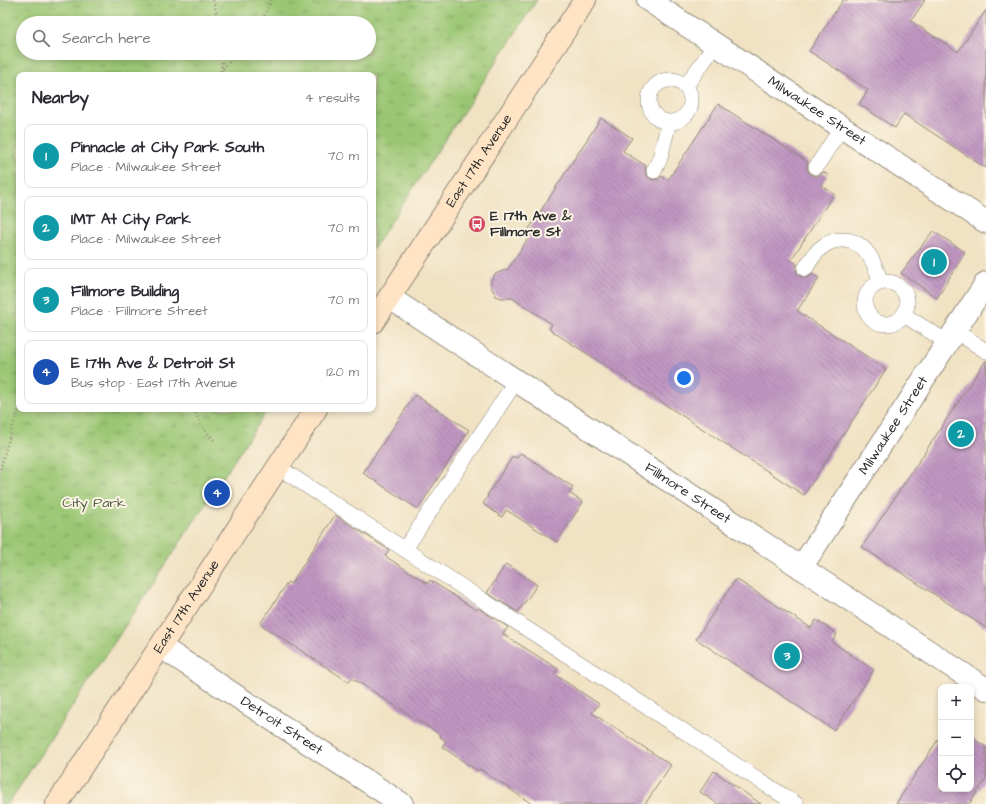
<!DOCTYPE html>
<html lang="en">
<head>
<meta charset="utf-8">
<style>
  :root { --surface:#fff; --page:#f2f2f3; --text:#2b2b33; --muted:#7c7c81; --line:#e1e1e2; --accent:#d1495b }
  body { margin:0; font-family:"Architects Daughter",sans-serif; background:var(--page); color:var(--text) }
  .controls { position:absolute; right:12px; bottom:12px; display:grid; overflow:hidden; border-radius:8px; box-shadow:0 2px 6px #0003 }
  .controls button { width:36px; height:36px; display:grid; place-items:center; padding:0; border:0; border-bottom:1px solid var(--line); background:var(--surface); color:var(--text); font:20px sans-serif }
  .you { position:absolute; left:684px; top:378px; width:14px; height:14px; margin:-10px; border:3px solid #fff; border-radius:50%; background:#1a73e8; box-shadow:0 0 0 6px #1a73e833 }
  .badge { display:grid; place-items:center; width:26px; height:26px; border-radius:50%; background:var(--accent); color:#fff; font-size:13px; font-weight:700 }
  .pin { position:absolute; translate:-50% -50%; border:2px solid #fff; box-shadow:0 1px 4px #0006 }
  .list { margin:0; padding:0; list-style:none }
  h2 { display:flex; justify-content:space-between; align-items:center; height:52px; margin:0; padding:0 16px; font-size:17px }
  h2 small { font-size:13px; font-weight:400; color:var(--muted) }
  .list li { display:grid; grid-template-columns:26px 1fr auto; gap:12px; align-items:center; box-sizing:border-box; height:64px; margin:0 8px 8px; padding:0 8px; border:1px solid var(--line); border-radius:8px }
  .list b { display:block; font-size:15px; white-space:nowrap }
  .list p { margin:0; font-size:13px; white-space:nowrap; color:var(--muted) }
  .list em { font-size:13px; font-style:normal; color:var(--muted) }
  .icon { flex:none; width:22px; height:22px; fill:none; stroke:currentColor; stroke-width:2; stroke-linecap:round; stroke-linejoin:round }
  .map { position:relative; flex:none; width:986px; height:804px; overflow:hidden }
  .search { position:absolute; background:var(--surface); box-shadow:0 2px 6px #0003; left:16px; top:16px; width:360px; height:44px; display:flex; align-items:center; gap:10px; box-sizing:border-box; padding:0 14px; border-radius:22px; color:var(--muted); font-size:15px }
  .panel { position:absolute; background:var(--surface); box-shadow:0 2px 6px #0003; left:16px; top:72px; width:360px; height:340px; border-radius:8px }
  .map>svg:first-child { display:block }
  .park { fill:url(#park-tufts); stroke:#637950; fill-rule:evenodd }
  .building { fill:url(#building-back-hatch) }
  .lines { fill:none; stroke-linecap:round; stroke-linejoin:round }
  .service-casing { stroke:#8e8677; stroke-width:16 }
  .minor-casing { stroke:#8e8677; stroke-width:24 }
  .tertiary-casing { stroke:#8e8677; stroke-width:24 }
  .secondary-casing { stroke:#8e8677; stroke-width:24 }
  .path { stroke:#8e8677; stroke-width:2.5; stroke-dasharray:1 3; stroke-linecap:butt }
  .service { stroke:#fff; stroke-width:15 }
  .minor { stroke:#fff; stroke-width:22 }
  .tertiary { stroke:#fff; stroke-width:22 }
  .secondary { stroke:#fee4c5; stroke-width:22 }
  .labels { text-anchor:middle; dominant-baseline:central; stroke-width:4; stroke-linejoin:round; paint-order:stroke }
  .street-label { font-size:14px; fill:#2b2b2b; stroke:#fcf5e5 }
  .poi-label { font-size:14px; font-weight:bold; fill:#2b2b2b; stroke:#fcf5e5; text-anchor:start }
  .park-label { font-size:14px; fill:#4d5a41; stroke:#fcf5e5 }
</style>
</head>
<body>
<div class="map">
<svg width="986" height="804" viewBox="0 0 986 804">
  <defs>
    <pattern id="park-tufts" width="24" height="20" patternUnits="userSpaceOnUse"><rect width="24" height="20" fill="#9bc775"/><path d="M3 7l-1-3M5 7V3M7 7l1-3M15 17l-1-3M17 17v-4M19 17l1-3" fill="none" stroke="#7fa260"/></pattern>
    <pattern id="building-back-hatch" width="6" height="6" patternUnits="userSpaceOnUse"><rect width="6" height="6" fill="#c096c2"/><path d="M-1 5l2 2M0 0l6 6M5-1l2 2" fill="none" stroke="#9c7b9e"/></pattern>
  </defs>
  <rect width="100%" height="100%" fill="#fcf5e5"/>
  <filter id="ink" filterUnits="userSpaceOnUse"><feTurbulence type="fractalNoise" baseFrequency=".025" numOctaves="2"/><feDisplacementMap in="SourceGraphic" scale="8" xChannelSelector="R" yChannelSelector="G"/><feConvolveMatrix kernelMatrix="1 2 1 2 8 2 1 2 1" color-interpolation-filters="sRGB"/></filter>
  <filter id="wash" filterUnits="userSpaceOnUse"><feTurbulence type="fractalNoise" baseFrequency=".012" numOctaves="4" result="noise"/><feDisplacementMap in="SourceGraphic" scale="16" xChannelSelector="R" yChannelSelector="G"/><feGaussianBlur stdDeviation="0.9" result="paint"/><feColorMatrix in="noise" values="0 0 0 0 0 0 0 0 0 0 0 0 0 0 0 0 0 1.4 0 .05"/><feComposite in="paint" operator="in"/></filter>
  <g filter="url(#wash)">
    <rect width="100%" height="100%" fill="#f0e2c3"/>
    <path class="park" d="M0,0h537l-164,249v-174h-354v334h249l-260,395h-8zM23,23h346v30h-346z"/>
    <g id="blocks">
      <path class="building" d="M843,0h82l-14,21 47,31 28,-42v158l-82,-54 -9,14 -36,-24 9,-14 -59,-39z
        M718,104l90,58 -1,4 1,5 3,4 4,1 5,-1 3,-3 5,3 -7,10 13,9 -43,66 6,4 -1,5 1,5 3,2 5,2 5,-1 2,-3 7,4 -22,33 89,58 -82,126 -255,-166 3,-5 -40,-26h-11l-5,-2 -5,-9v-6l4,-7 13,-5 21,-32 -4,-2 76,-117 31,20 -9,13 23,15 -1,5 2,5 4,3 3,1 5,-1 2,-3 7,4z
        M933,231l32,21 -28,46 -36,-25z
        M986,360v268l-124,-81z
        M415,395l54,35 -51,79 -55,-36z
        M521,453l52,34 -4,6 14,9 -26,40 -51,-32 -4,7 -19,-13 5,-8 -1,-1 26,-39 4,2z
        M335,515l54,35 -4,6 43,28 2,-4 46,30 2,-2 30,19 -5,7 55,35 -4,5 45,30 -7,9 79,52 -26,39h-113l-52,-35 -2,2 -36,-24 4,-6 -6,-4 1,-2 -89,-57 -3,4 -89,-58 28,-42 3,2z
        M506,564l31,21 -19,27 -31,-19z
        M736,579l75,49 5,-8 21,14 -5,8 42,28 -40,60 -138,-91z
        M941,735v54h30v-52l15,10v32l-17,25h-73z
        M714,771l47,33h-43l-18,-12z"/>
    </g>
  </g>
  <g filter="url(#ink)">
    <use href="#blocks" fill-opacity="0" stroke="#8e8677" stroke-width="1"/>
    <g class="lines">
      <defs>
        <path id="service" d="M649 101a21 21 0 1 1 42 0a21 21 0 1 1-42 0Z
          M685,87l31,-43
          M816,167l26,-40
          M654,171l6,-13 9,-36
          M805,269c5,-8 10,-17 17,-22 6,-5 13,-7 21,-7 23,0 32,24 38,43
          M865 303a21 21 0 1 1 42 0a21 21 0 1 1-42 0Z
          M904,315l43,27
          M955,331l31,20
          M278,467l518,337
          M405,549l111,-168"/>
        <g id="minor">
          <path id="s1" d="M648,0l338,222"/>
          <path id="s2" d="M801,568l185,-285"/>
          <path id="s3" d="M161,647l241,157"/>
        </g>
        <g id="tertiary">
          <path id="s4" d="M390,298l596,391"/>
        </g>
        <g id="secondary">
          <path id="s5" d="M373,322l212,-322"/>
          <path id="s6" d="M57,804l259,-395"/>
        </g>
      </defs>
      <use href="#service" class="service-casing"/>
      <use href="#minor" class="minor-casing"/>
      <use href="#tertiary" class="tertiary-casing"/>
      <use href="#secondary" class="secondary-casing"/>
      <path class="path" d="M213,0l6,23
        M261,23l10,-23
        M218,75l19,-22
        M221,75l2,-22
        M195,409l6,17 15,16
        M0,469l13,-44 6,-16"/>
      <use href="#service" class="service"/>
      <use href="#minor" class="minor"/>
      <use href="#tertiary" class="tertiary"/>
      <use href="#secondary" class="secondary"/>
    </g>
  </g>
  <defs>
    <symbol id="bus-disc" viewBox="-11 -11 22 22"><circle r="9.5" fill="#d1495b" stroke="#fcf5e5"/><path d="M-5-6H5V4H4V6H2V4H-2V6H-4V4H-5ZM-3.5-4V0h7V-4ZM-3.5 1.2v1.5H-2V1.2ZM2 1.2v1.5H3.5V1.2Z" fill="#fff"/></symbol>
  </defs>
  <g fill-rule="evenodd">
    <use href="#bus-disc" x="467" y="214" width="20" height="20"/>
  </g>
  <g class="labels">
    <g class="street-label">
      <text stroke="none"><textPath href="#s1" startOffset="202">Milwaukee Street</textPath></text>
      <text stroke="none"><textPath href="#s5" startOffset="193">East 17th Avenue</textPath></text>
      <text stroke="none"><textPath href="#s2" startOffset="170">Milwaukee Street</textPath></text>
      <text stroke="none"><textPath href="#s4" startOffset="356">Fillmore Street</textPath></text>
      <text stroke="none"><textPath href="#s6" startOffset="236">East 17th Avenue</textPath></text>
      <text stroke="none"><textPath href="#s3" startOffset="144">Detroit Street</textPath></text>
    </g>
    <g class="poi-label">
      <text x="490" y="216">E 17th Ave &amp;<tspan x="490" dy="16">Fillmore St</tspan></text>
    </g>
    <g class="park-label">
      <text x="94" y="503">City Park</text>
    </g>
  </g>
</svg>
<div class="controls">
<button>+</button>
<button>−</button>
<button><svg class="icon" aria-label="locate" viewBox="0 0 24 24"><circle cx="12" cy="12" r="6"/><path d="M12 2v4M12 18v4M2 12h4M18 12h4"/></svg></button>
</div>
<div class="you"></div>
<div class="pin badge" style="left:934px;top:262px;background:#0f9aa8">1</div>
<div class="pin badge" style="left:961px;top:434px;background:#0f9aa8">2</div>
<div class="pin badge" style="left:787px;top:656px;background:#0f9aa8">3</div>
<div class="pin badge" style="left:217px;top:493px;background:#1a4fb4">4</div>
<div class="search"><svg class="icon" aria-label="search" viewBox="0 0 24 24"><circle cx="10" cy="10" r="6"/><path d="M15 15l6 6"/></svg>Search here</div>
<section class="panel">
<h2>Nearby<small>4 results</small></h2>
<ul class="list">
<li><span class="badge" style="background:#0f9aa8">1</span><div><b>Pinnacle at City Park South</b><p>Place · Milwaukee Street</p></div><em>70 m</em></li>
<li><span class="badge" style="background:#0f9aa8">2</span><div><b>IMT At City Park</b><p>Place · Milwaukee Street</p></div><em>70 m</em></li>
<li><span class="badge" style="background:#0f9aa8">3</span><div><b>Fillmore Building</b><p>Place · Fillmore Street</p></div><em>70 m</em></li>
<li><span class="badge" style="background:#1a4fb4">4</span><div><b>E 17th Ave &amp; Detroit St</b><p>Bus stop · East 17th Avenue</p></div><em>120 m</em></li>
</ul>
</section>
</div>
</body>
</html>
